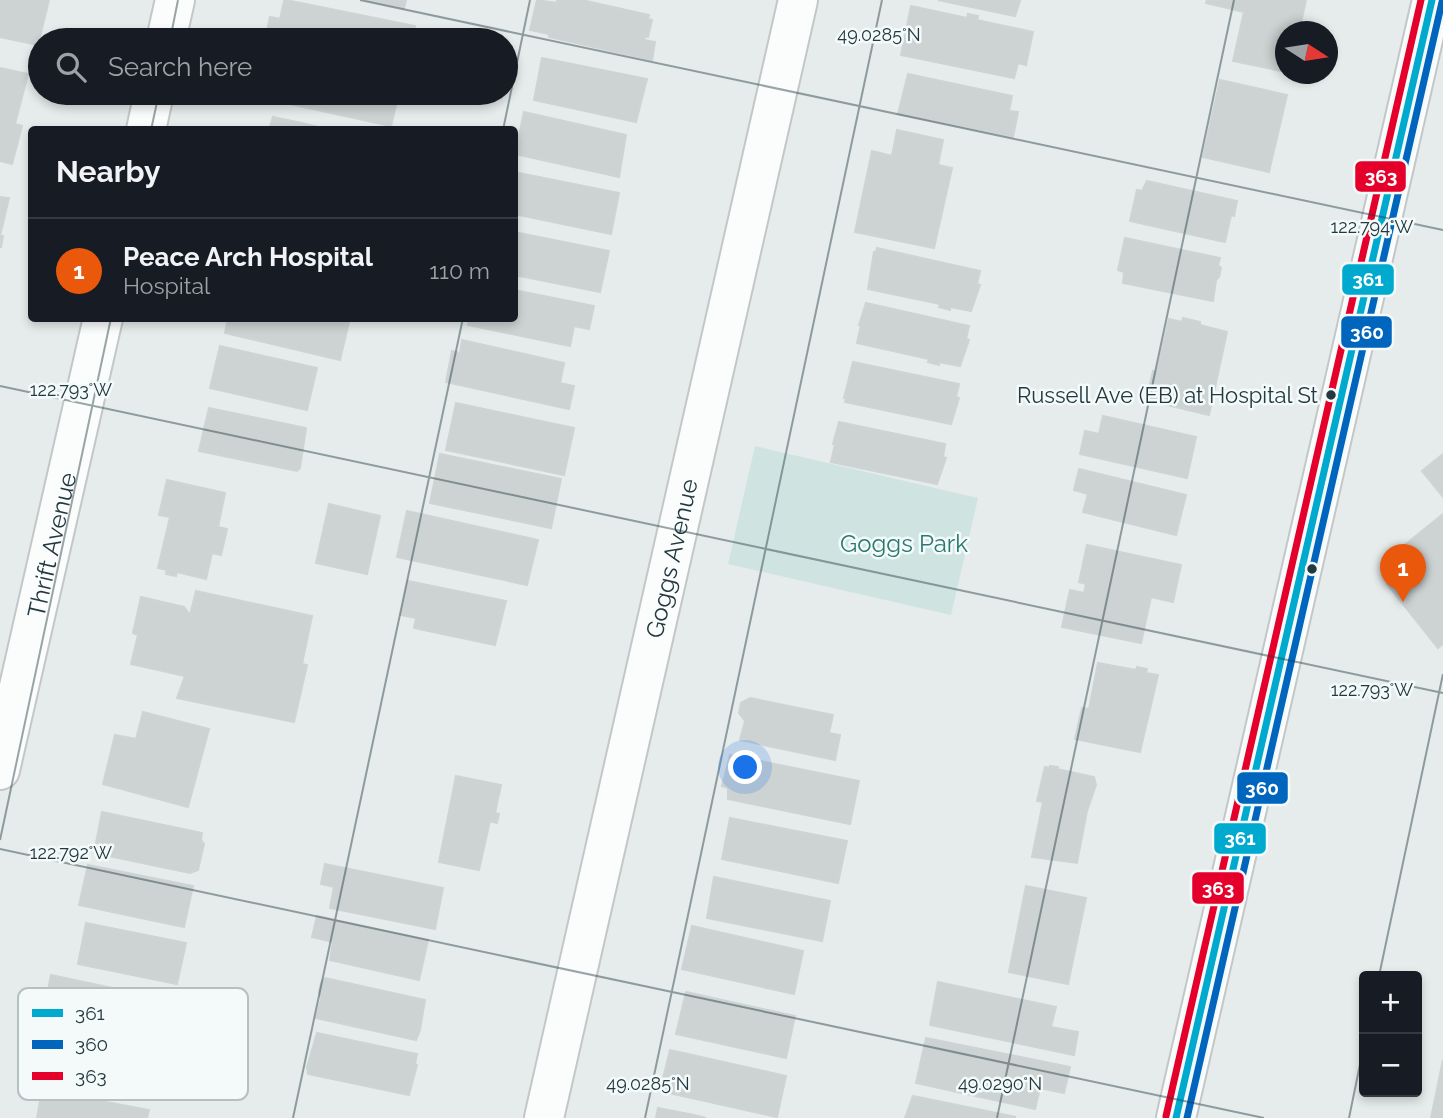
<!DOCTYPE html>
<html lang="en">
<head>
<meta charset="utf-8">
<style>
  :root { --surface:#171b24; --page:#242831; --text:#f1f3f6; --muted:#9ea1a6; --line:#363941; --accent:#ea580c }
  body { margin:0; font-family:Raleway,sans-serif; background:var(--page); color:var(--text) }
  .controls { position:absolute; right:21px; bottom:21px; display:grid; overflow:hidden; border-radius:7px; box-shadow:0 4px 10px #0003 }
  .controls button { width:63px; height:63px; display:grid; place-items:center; padding:0; border:0; border-bottom:2px solid var(--line); background:var(--surface); color:var(--text); font:35px sans-serif }
  .compass { position:absolute; left:1275px; top:21px; width:63px; height:63px; border-radius:50%; background:var(--surface); box-shadow:0 4px 10px #0003; rotate:102deg }
  .you { position:absolute; left:746px; top:768px; width:24px; height:24px; margin:-18px; border:5px solid #fff; border-radius:50%; background:#1a73e8; box-shadow:0 0 0 10px #1a73e833 }
  .badge { display:grid; place-items:center; width:46px; height:46px; border-radius:50%; background:var(--accent); color:#fff; font-size:23px; font-weight:700 }
  .pin { position:absolute; translate:-50% -58px; filter:drop-shadow(0 2px 4px #0008) }
  .pin::after { content:''; position:absolute; top:37px; width:24px; height:21px; background:inherit; clip-path:polygon(0 0,100% 0,50% 100%) }
  .list { margin:0; padding:0; list-style:none }
  h2 { display:flex; justify-content:space-between; align-items:center; height:91px; margin:0; padding:0 28px; font-size:30px }
  h2 small { font-size:23px; font-weight:400; color:var(--muted) }
  .list li { display:grid; grid-template-columns:46px 1fr auto; gap:21px; align-items:center; box-sizing:border-box; height:105px; padding:0 28px; border-top:2px solid var(--line) }
  .list b { display:block; font-size:26px; white-space:nowrap }
  .list p { margin:0; font-size:23px; white-space:nowrap; color:var(--muted) }
  .list em { font-size:23px; font-style:normal; color:var(--muted) }
  .icon { flex:none; width:38px; height:38px; fill:none; stroke:currentColor; stroke-width:2; stroke-linecap:round; stroke-linejoin:round }
  .map { position:relative; flex:none; width:1443px; height:1118px; overflow:hidden }
  .search { position:absolute; background:var(--surface); box-shadow:0 4px 10px #0003; left:28px; top:28px; width:490px; height:77px; display:flex; align-items:center; gap:18px; box-sizing:border-box; padding:0 24px; border-radius:38px; color:var(--muted); font-size:26px }
  .panel { position:absolute; background:var(--surface); box-shadow:0 4px 10px #0003; left:28px; top:126px; width:490px; height:196px; border-radius:7px }
  .map>svg:first-child { display:block }
  .green { fill:#cfe4e1 }
  .building { fill:#cdd2d2; stroke:#ced4d4; stroke-width:2 }
  .lines { fill:none; stroke-linecap:round; stroke-linejoin:round }
  .minor-casing { stroke:#c3c7c8; stroke-width:42 }
  .tertiary-casing { stroke:#c3c7c8; stroke-width:42 }
  .minor { stroke:#fbfcfc; stroke-width:38 }
  .tertiary { stroke:#fbfcfc; stroke-width:38 }
  .bus-1-casing { stroke:#f4fafa; stroke-width:12 }
  .bus-2-casing { stroke:#f4fafa; stroke-width:12 }
  .bus-3-casing { stroke:#f4fafa; stroke-width:12 }
  .bus-1 { stroke:#00a9ce; stroke-width:7 }
  .bus-2 { stroke:#0065bd; stroke-width:7 }
  .bus-3 { stroke:#e4002b; stroke-width:7 }
  .ticks { fill:none; stroke:#223940; stroke-width:2; stroke-opacity:0.45 }
  .bus-dot { fill:#223940; stroke:#f4fafa; stroke-width:2.5 }
  .labels { text-anchor:middle; dominant-baseline:central; stroke-width:5; stroke-linejoin:round; paint-order:stroke }
  .bus-label { font-size:22px; fill:#223940; stroke:#f4fafa; text-anchor:end }
  .park-label { font-size:24px; fill:#2a7971; stroke:#f4fafa }
  .street-label { font-size:24px; fill:#223940; stroke:#f4fafa }
  .key { fill:#f4fafa; stroke:#b5c0c2; stroke-width:2 }
  .key-label { font-size:19px; fill:#223940 }
  .ticks-label { font-size:18px; text-anchor:middle; fill:#223940; stroke:#f4fafa; stroke-width:5; stroke-linejoin:round; paint-order:stroke }
  .line-badge { stroke:#f4fafa; stroke-width:2.5 }
  .badge-label { font-size:19px; text-anchor:middle; font-weight:bold; fill:#fff }
</style>
</head>
<body>
<div class="map">
<svg width="1443" height="1118" viewBox="0 0 1443 1118">
  <rect width="100%" height="100%" fill="#e6ebeb"/>
  <path class="green" d="M755,446l223,52 -27,117 -223,-51z"/>
  <path class="building" d="M0,0h49l-11,45 -38,-8z
    M286,0l129,26 -3,14 -147,-1 5,-22 10,2 4,-18z
    M366,0h40l-2,8z
    M537,0l20,3v-3h25l67,15 -1,4 4,1 -4,17 -3,-1 -1,4 11,2 -3,18 -103,-23v-3l-19,-4z
    M938,0h80l2,1 -5,15z
    M1207,0h99l-7,32h-13v40l-53,-11 11,-49 -38,-9z
    M911,6l56,12 1,-4 10,2 -1,4 56,12 -7,33 -8,-2 -4,15 -113,-23z
    M542,58l105,21 -11,43 -102,-22z
    M0,68l28,6 -13,50 7,2 -10,38 -12,-3z
    M908,74l104,22 -3,15 9,1 -5,25 -115,-23z
    M1220,80l67,15 -18,77 -66,-15z
    M278,93h121l-8,33 -115,-25z
    M524,112l102,23 -7,42 -104,-23z
    M273,117l29,6 28,7h-61z
    M897,130l46,10 -5,25 14,3 -18,80 -79,-16 17,-81 20,5z
    M514,172l105,21 -8,41 -97,-20z
    M1147,181l90,20 -3,15 -3,-1 -6,27 -95,-21 7,-31 5,1z
    M0,197l9,1 -9,38h3l-2,11h-1z
    M514,232l95,19 -9,41 -86,-17z
    M1125,238l95,20 -2,7 3,3 -2,9 -3,3 -3,21 -90,-18 1,-11 -6,-2z
    M877,248l103,23 -3,13 3,1 -9,26 -21,-4v3l-11,-3 1,-3 -72,-15 6,-37h2z
    M514,290l80,16 -5,23 -15,-3 -4,20 -102,-21 1,-7h45z
    M866,303l103,23 -3,13 3,1 -9,26 -21,-4v3l-11,-3 1,-3 -72,-16 4,-18h-2z
    M228,318h122l-10,42 -115,-27z
    M1183,318l17,4v3l27,7 -18,83 -63,-15 7,-29 4,1 12,-53 13,3z
    M462,340l102,23 -4,20 14,3 -5,23 -123,-27 6,-31 8,2z
    M220,346l97,22 -10,42 -97,-22z
    M853,362l106,22 -3,13 3,1 -8,26 -106,-22 1,-4h-2z
    M456,403l118,25 -10,47 -118,-25z
    M209,408l97,20 -6,40 -3,3 -98,-20z
    M1103,416l93,21 -9,41 -107,-24 5,-23 14,3z
    M839,422l106,22 -2,13 3,1 -9,26 -106,-22 4,-18h-2z
    M440,454l121,25 -10,49 -121,-25z
    M1443,454v43l-21,-26z
    M1079,469l107,26 -10,40 -93,-23 5,-18 -14,-4z
    M167,480l58,13 -7,34 9,2 -6,26 -9,-2 -6,26 -29,-7 -1,4 -10,-2 1,-4 -9,-2 12,-51 -11,-2z
    M329,504l51,12 -13,58 -51,-11z
    M407,511l131,29 -11,45 -130,-28z
    M1443,514v130l-5,4 -51,-64 16,-13 -12,-15z
    M1087,545l94,20 -8,37 -22,-5 -10,46 -79,-16 8,-37 14,3 2,-9 -7,-2z
    M408,581l98,20 -11,44 -81,-17 2,-10 -15,-3z
    M196,591l116,25 -10,48 5,1 -13,57 -117,-24 8,-22 -54,-12 7,-29 -5,-2 8,-36 43,10 6,8z
    M1098,663l38,7 1,-3 10,2 -1,4 12,2 -18,77 -65,-13 7,-31 7,1z
    M750,698l83,17 -4,18 11,2 -5,25 -95,-20 5,-19 -6,-8 2,-10z
    M143,712l66,17 -21,78 -85,-23 12,-49 21,4z
    M730,755l129,26 -9,43 -122,-25v-11l-6,-2z
    M1050,766l8,1 -1,2 37,8 2,8 -9,26 -10,52 -45,-6 11,-55 -6,-1 8,-34 5,1z
    M456,776l45,9 -6,28 4,1 -2,9 -7,-2 -11,49 -40,-8z
    M102,812l100,21 -1,7 3,4 -6,26 -8,3 -96,-20z
    M730,818l117,23 -9,42 -116,-24z
    M325,864l118,24 -8,41 -105,-21 4,-21 -13,-3z
    M88,865l105,21 -9,41 -105,-22z
    M714,877l116,24 -8,40 -115,-23z
    M1026,886l60,12 -18,86 -59,-12z
    M317,916l111,24 -9,40 -89,-20 3,-18 -21,-5z
    M86,923l100,20 -9,41 -99,-20z
    M692,926l111,25 -9,43 -112,-25z
    M51,975l137,29 -5,25 6,2 -3,14 -143,-29z
    M325,978l100,22 -5,30 -4,10 -100,-22 5,-19 -2,-7 2,-9z
    M938,982l118,25 -5,20 27,5 -4,23 -144,-30z
    M686,992l109,24 -9,42 -110,-24z
    M317,1033l100,21 -2,10 2,1 -8,30 -101,-21 -1,-7z
    M926,1038l144,29 -6,26 -24,-5 -5,21 -119,-26z
    M670,1050l116,26 -9,41 -117,-26z
    M1443,1060v58h-12z
    M42,1090l107,20 -2,8h-110z
    M913,1096l69,14 34,7 -111,1z
    M658,1108l36,7 12,3h-50z"/>
  <g class="lines">
    <defs>
      <g id="minor">
        <path id="s1" d="M544,1118l254,-1118"/>
      </g>
      <g id="tertiary">
        <path d="M166,40l9,-40"/>
        <path d="M146,130l8,-37"/>
        <path id="s2" d="M0,770l103,-452"/>
        <path d="M1176,1118l256,-1118"/>
      </g>
    </defs>
    <use href="#minor" class="minor-casing"/>
    <use href="#tertiary" class="tertiary-casing"/>
    <use href="#minor" class="minor"/>
    <use href="#tertiary" class="tertiary"/>
    <defs>
      <path id="bus-1" d="M1176,1118l256,-1118"/>
      <path id="bus-2" d="M1187,1118l255,-1116"/>
      <path id="bus-3" d="M1166,1116l255,-1116"/>
    </defs>
    <use href="#bus-1" class="bus-1-casing"/>
    <use href="#bus-2" class="bus-2-casing"/>
    <use href="#bus-3" class="bus-3-casing"/>
    <use href="#bus-1" class="bus-1"/>
    <use href="#bus-2" class="bus-2"/>
    <use href="#bus-3" class="bus-3"/>
  </g>
  <path class="ticks" d="M360,0l1083,230M170,40l8,-40M151,130l8,-37M503,130l27,-130M0,386l1443,307M0,840l111,-522M0,849l1264,269M1379,976l64,-302M293,1118l170,-800M645,1118l237,-1118M997,1118l237,-1118M1349,1118l15,-73"/>
  <g class="bus-dot">
    <circle cx="1331" cy="395" r="6"/>
    <circle cx="1312" cy="569" r="6"/>
  </g>
  <g class="labels">
    <g class="bus-label">
      <text x="1318" y="395">Russell Ave (EB) at Hospital St</text>
    </g>
    <g class="park-label">
      <text x="904" y="543">Goggs Park</text>
    </g>
    <g class="street-label">
      <text stroke="none"><textPath href="#s2" startOffset="231">Thrift Avenue</textPath></text>
      <text stroke="none"><textPath href="#s1" startOffset="574">Goggs Avenue</textPath></text>
    </g>
  </g>
  <rect x="18" y="988" width="230" height="112" rx="10" class="key"/>
  <rect x="32" y="1009" width="31" height="8" fill="#00a9ce"/>
  <rect x="32" y="1040" width="31" height="9" fill="#0065bd"/>
  <rect x="32" y="1072" width="31" height="8" fill="#e4002b"/>
  <g class="key-label">
    <text x="75" y="1020">361</text>
    <text x="75" y="1051">360</text>
    <text x="75" y="1083">363</text>
  </g>
  <g class="ticks-label">
    <text x="879" y="41">49.0285°N</text>
    <text x="1372" y="233">122.794°W</text>
    <text x="71" y="396">122.793°W</text>
    <text x="1372" y="696">122.793°W</text>
    <text x="71" y="859">122.792°W</text>
    <text x="648" y="1090">49.0285°N</text>
    <text x="1000" y="1090">49.0290°N</text>
  </g>
  <g class="line-badge">
    <rect x="1354" y="160" width="53" height="33" rx="7" fill="#e4002b"/>
    <rect x="1341" y="263" width="54" height="33" rx="7" fill="#00a9ce"/>
    <rect x="1340" y="315" width="53" height="34" rx="7" fill="#0065bd"/>
    <rect x="1236" y="771" width="53" height="34" rx="7" fill="#0065bd"/>
    <rect x="1213" y="822" width="54" height="33" rx="7" fill="#00a9ce"/>
    <rect x="1191" y="871" width="54" height="34" rx="7" fill="#e4002b"/>
  </g>
  <g class="badge-label">
    <text x="1381" y="183">363</text>
    <text x="1368" y="286">361</text>
    <text x="1367" y="339">360</text>
    <text x="1262" y="795">360</text>
    <text x="1240" y="845">361</text>
    <text x="1218" y="895">363</text>
  </g>
</svg>
<div class="controls">
<button>+</button>
<button>−</button>
</div>
<svg class="compass" viewBox="-18 -18 36 36"><path d="M0-13l5 13h-10z" fill="#e53935"/><path d="M0 13l5-13h-10z" fill="#9ea1a6"/></svg>
<div class="you"></div>
<div class="pin badge" style="left:1403px;top:602px">1</div>
<div class="search"><svg class="icon" aria-label="search" viewBox="0 0 24 24"><circle cx="10" cy="10" r="6"/><path d="M15 15l6 6"/></svg>Search here</div>
<section class="panel">
<h2>Nearby<small></small></h2>
<ul class="list">
<li><span class="badge">1</span><div><b>Peace Arch Hospital</b><p>Hospital</p></div><em>110 m</em></li>
</ul>
</section>
</div>
</body>
</html>
